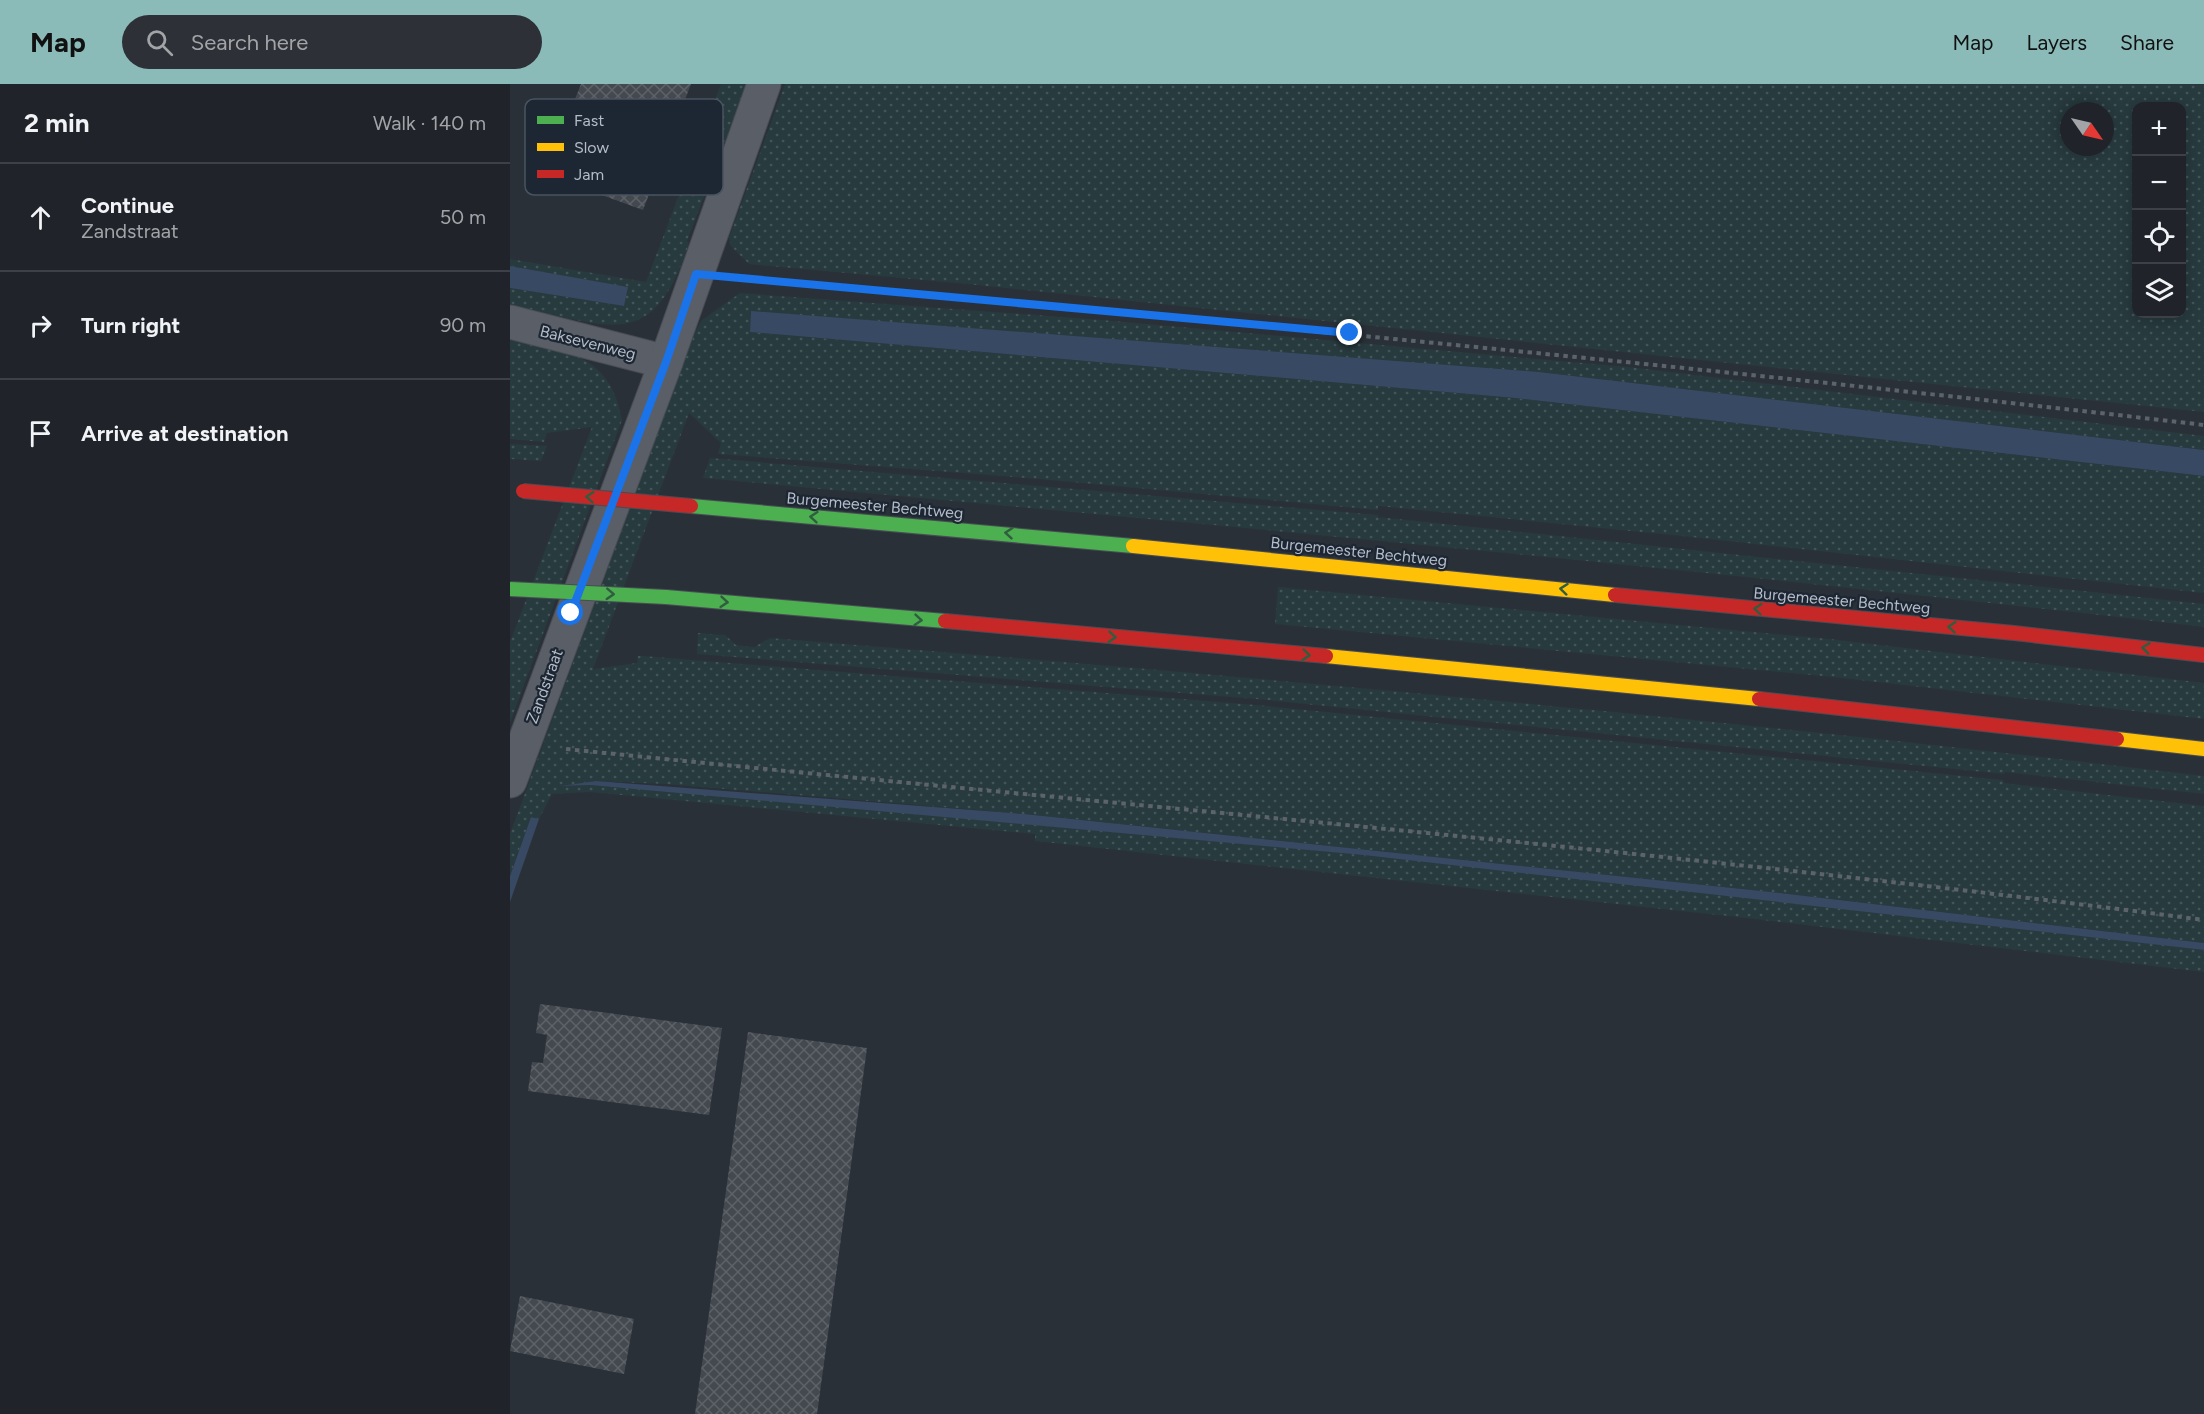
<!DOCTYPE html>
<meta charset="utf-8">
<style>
body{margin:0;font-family:Figtree,sans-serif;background:#2d3036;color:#f1f3f6}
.controls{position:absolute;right:18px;top:18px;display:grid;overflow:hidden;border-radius:12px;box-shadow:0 3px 15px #0003}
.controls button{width:54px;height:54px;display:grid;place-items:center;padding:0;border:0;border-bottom:2px solid #3d4147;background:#20242a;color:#f1f3f6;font:30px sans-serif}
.compass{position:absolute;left:1550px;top:18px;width:54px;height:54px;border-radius:50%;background:#20242a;box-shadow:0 3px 15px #0003;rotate:124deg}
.stop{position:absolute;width:18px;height:18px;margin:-14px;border:4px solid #1a73e8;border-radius:50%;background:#fff}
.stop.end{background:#1a73e8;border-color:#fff;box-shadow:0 2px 6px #0008}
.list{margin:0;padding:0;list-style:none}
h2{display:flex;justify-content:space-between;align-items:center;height:78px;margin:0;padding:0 24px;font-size:26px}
h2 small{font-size:20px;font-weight:400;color:#a2a4a8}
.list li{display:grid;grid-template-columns:39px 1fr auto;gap:18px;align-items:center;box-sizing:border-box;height:108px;padding:0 24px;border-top:2px solid #3d4147}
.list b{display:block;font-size:22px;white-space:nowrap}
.list p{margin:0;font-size:20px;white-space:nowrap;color:#a2a4a8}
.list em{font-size:20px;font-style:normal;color:#a2a4a8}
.icon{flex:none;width:33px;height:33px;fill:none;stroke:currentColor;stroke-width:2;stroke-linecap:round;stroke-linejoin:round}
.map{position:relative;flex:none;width:1694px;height:1330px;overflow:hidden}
header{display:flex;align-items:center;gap:36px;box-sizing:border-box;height:84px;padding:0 30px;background:#8bbbb9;color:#111}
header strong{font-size:28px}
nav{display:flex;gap:33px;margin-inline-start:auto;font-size:21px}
.search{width:420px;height:54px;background:#2d3036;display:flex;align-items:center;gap:15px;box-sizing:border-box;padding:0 21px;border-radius:33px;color:#a2a4a8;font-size:22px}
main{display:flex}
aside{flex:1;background:#20242a}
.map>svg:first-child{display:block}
.grass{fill:url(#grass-dots);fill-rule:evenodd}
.water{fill:#384963}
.building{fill:url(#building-cross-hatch)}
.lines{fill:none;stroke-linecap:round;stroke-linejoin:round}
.street-casing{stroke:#484c53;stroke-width:35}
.fast-casing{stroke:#484c55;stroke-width:16}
.slow-casing{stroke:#484c55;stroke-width:16}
.jam-casing{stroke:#484c55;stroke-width:16}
.path{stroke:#5d636a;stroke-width:4;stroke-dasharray:4.5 4.5;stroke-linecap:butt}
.street{stroke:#5a5e66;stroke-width:33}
.fast{stroke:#4caf50;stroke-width:14}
.slow{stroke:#ffc107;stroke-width:14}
.jam{stroke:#c62828;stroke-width:14}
.fast-bridge-casing{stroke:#484c55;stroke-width:16;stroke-linecap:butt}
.jam-bridge-casing{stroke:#484c55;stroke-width:16;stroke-linecap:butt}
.fast-bridge{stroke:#4caf50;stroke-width:14}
.jam-bridge{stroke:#c62828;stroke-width:14}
.oneway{stroke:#305d3f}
.route{stroke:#1a73e8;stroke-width:8}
.labels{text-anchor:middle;stroke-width:4.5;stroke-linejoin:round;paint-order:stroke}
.street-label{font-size:16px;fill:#b4bcc9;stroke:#1d2633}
.key{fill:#1d2633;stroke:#4a5360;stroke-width:1.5}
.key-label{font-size:16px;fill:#b4bcc9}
</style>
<header>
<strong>Map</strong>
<div class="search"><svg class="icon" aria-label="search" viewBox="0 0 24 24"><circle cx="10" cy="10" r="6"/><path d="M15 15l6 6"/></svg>Search here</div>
<nav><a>Map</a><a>Layers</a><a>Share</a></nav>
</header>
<main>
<aside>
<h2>2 min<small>Walk · 140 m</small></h2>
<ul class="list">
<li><svg class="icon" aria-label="ahead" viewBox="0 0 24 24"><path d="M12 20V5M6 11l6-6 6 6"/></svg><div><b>Continue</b><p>Zandstraat</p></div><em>50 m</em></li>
<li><svg class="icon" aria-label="right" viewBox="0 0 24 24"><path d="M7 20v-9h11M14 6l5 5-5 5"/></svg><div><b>Turn right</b></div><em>90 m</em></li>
<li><svg class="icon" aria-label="arrive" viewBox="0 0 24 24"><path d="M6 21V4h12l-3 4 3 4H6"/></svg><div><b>Arrive at destination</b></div></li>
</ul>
</aside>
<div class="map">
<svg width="1694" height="1330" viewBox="0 0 1694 1330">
<defs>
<pattern id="grass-dots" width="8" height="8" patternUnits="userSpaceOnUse" patternTransform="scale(1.5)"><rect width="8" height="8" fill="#273a3e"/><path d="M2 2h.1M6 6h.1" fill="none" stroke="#445559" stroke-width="1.8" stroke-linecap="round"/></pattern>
<pattern id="building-cross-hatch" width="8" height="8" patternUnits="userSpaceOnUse" patternTransform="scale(1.5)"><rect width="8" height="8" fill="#444950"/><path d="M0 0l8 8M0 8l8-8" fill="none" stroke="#5d6168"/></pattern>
</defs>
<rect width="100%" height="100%" fill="#2a3038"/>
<g class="grass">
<path d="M 211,0 L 237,0 L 177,157 L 179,159 C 142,275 95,239 0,221 L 0,204 L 114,222 L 117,203 L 0,182 L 0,175 L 136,198 Z"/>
<path d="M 275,0 L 1694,0 L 1694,328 L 457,200 L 239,180 L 221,162 L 219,154 ZM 1626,22 L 1672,22 L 1672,230 L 1626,230 ZM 1559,27 L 1595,27 L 1595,63 L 1559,63 Z"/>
<path d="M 230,209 L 592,236 L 1118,283 L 1694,352 L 1694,366 L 1029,288 L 240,248 L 1005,314 L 1694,392 L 1694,509 L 1172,452 L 868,422 L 868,426 L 529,395 L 208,370 L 211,359 L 179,329 L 83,585 L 127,579 L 128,572 L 133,572 L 746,621 L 1493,696 L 1494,699 L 1694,722 L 1694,859 L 1261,808 L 514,730 L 155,700 L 86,697 L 52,702 L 80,701 C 337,723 595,743 851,771 C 1132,801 1413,832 1694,866 L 1694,888 L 1227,833 L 525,757 L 525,750 L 80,708 L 42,710 L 29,735 L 21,733 L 0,791 L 0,750 L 185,248 L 192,236 Z"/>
<path d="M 0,256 C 56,267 100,269 112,336 L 0,639 L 0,558 L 82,343 L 37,349 L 34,358 L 0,355 Z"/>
<path d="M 0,360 L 37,362 L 31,377 L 0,375 Z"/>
<path d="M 200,374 L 868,431 L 868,433 L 1611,511 L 1694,520 L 1694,543 C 1194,485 694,440 193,394 Z"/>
<path d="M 768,503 L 1319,555 L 1694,599 L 1694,635 L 1323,593 L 765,540 Z"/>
<path d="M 188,549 L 215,551 L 226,561 L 244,563 L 260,554 C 739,592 1217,635 1694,692 L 1694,710 L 1495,688 L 1494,690 L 746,615 L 187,570 Z"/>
</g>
<g class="water">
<path d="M 0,182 L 118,203 L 114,222 L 0,204 Z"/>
<path d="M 241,227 L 1029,288 L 1694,366 L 1694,392 L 1005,314 L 240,248 Z"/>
<path d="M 86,697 L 514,730 L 1261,808 L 1694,859 L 1694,866 L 853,771 L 80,701 L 50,702 Z"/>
<path d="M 21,733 L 29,735 L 0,818 L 0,792 Z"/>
</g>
<g class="building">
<path d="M 71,0 L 181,0 L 133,126 L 67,102 L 93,32 L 63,20 Z"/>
<path d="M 30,920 L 212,944 L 199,1031 L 18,1007 L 22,978 L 33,979 L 37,951 L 26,949 Z"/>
<path d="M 238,948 L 357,964 L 307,1330 L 185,1330 Z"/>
<path d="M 10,1212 L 124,1235 L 114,1290 L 0,1267 Z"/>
</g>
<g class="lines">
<g class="street-casing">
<g id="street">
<path d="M 0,238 L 156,278"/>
<path d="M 0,697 L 156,278 L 254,0"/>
</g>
</g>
<g class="fast-casing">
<g id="fast">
<path d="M 181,422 L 623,462"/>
<path d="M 156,513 L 435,537"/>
</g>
</g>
<g class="slow-casing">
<g id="slow">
<path d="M 623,462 L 1105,511"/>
<path d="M 816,572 L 1249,615"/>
<path d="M 1607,655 L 1694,665"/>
</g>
</g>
<g class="jam-casing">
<g id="jam">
<path d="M 1105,511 L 1504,549 L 1694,571"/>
<path d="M 435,537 L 816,572"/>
<path d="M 1249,615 L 1607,655"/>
</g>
</g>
<g class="path">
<path d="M 229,194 C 718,238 1206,284 1694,341"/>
<path d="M 56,665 C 602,721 1149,765 1694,836"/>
</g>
<use href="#street" class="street"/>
<use href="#fast" class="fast"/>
<use href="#slow" class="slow"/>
<use href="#jam" class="jam"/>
<g class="fast-bridge-casing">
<path id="fast-bridge" d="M 0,505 L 156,513"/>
</g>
<g class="jam-bridge-casing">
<path id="jam-bridge" d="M 13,407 L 181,422"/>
</g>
<use href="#fast-bridge" class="fast-bridge"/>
<use href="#jam-bridge" class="jam-bridge"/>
</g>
<defs><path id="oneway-chevron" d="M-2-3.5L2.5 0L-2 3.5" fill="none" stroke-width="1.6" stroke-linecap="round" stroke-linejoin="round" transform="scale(1.5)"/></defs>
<g class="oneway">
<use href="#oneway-chevron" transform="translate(80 413) rotate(-175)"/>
<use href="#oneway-chevron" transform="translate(304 433) rotate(-175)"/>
<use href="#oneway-chevron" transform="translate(499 449) rotate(-175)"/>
<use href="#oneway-chevron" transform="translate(1054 505) rotate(-174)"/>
<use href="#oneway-chevron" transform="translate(100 510) rotate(3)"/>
<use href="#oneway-chevron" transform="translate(214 518) rotate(5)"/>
<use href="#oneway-chevron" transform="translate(1248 525) rotate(-175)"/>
<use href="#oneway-chevron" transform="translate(408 536) rotate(5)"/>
<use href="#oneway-chevron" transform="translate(1442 543) rotate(-175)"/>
<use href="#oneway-chevron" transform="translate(602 553) rotate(5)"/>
<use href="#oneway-chevron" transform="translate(1636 564) rotate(-173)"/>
<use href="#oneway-chevron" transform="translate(796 571) rotate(6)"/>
</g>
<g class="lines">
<path class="route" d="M 61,529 L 156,278 L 186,190 L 840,249"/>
</g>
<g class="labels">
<g class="street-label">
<text transform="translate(78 258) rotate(14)" y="6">Baksevenweg</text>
<text transform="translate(365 421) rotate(5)" y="6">Burgemeester Bechtweg</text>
<text transform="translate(849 467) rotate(6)" y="6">Burgemeester Bechtweg</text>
<text transform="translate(1332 516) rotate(5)" y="6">Burgemeester Bechtweg</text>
<text transform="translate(34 602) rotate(-70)" y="6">Zandstraat</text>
</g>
</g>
<rect x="15" y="15" width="198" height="96" rx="9" class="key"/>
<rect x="27" y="32" width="27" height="8" fill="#4caf50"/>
<rect x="27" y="59" width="27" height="8" fill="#ffc107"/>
<rect x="27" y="86" width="27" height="8" fill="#c62828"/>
<g class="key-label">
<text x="64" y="42">Fast</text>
<text x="64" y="69">Slow</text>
<text x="64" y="96">Jam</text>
</g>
</svg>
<div class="controls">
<button>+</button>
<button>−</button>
<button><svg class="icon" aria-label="locate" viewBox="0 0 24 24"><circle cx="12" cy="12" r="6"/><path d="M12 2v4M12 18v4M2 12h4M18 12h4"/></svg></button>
<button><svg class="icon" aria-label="layers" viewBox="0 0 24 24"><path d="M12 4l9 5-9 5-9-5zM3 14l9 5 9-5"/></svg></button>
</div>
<svg class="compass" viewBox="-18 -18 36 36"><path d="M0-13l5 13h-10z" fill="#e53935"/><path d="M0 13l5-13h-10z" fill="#a2a4a8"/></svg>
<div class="stop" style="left:61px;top:529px"></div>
<div class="stop end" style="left:840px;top:249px"></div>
</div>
</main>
